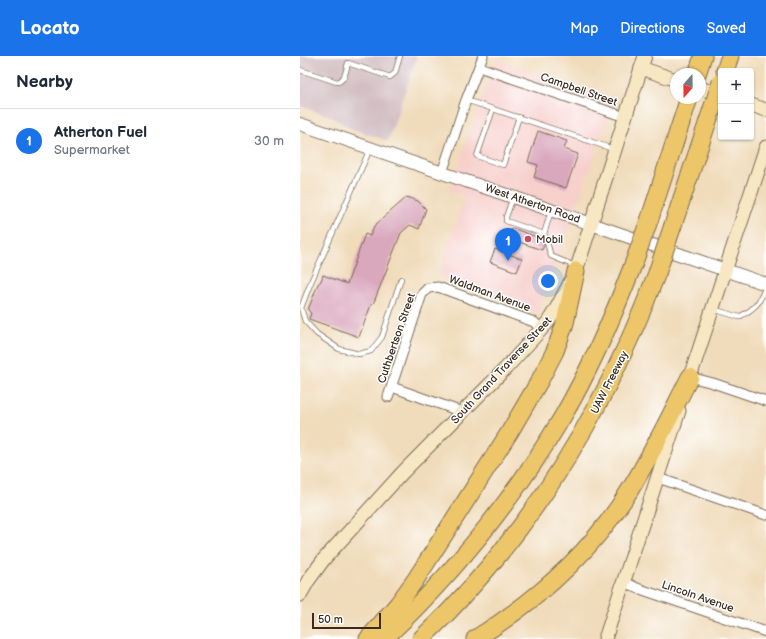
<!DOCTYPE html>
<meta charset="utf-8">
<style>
body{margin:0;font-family:"Balsamiq Sans",sans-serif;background:#f2f2f3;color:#1f2937}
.controls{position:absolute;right:12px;top:12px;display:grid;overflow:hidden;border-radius:4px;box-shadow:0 1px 3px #0004}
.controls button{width:36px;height:36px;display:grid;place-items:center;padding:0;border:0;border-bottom:1px solid #e0e1e3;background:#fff;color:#1f2937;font:20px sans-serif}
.compass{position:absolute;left:370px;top:12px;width:36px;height:36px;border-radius:50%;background:#fff;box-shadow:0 1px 3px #0004;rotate:200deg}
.scale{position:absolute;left:12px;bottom:10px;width:69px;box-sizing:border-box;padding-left:4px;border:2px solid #3b2a1e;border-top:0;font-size:11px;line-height:14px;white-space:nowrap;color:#3b2a1e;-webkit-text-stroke:3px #fff;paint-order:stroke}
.you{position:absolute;left:248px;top:225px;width:14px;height:14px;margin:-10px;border:3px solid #fff;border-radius:50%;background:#1a73e8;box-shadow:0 0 0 6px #1a73e833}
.badge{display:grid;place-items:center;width:26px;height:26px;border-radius:50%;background:#1a73e8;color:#fff;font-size:13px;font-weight:700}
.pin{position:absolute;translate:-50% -33px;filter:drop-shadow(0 1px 2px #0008)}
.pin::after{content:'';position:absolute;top:21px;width:14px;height:12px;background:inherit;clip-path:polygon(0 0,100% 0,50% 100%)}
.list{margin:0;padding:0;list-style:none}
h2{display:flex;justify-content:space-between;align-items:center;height:52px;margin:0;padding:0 16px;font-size:17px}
h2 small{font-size:13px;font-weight:400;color:#747a83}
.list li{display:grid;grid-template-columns:26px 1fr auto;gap:12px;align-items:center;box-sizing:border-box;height:64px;padding:0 16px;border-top:1px solid #e0e1e3}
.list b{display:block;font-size:15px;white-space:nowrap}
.list p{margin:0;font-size:13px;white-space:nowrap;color:#747a83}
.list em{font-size:13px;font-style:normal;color:#747a83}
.map{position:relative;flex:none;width:466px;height:583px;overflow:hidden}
header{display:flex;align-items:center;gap:24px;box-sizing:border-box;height:56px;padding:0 20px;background:#1a73e8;color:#fff}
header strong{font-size:19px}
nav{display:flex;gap:22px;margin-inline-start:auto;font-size:14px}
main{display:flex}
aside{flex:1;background:#fff}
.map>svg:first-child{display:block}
.built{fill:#f7d0cc}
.industrial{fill:#d2bec3}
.building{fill:#daa8bd}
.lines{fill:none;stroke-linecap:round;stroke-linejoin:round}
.service-casing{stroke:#7a6855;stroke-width:6}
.minor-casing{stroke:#7a6855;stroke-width:11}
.tertiary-casing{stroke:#7a6855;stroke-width:14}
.secondary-casing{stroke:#7a6855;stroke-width:15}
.motorway-casing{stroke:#7a6855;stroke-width:19}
.service{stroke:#fff;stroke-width:4.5}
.minor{stroke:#fff;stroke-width:9}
.tertiary{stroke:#fff;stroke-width:12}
.secondary{stroke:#f7e8c3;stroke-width:13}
.motorway{stroke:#ecc669;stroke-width:17}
.motorway-bridge-casing{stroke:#7a6855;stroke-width:19;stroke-linecap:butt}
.motorway-bridge{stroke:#ecc669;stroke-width:17}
.poi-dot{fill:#d1495b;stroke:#fff;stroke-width:1.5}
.labels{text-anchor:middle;stroke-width:3;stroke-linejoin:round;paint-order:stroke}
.street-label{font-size:11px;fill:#3b2a1e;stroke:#fff}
.poi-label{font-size:11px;fill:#3b2a1e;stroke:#fff;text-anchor:start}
</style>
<header>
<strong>Locato</strong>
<nav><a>Map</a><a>Directions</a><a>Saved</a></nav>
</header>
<main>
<aside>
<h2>Nearby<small></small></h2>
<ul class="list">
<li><span class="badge">1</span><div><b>Atherton Fuel</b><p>Supermarket</p></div><em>30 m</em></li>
</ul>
</aside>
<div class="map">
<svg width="466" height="583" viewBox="0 0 466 583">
<rect width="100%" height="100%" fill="#fff"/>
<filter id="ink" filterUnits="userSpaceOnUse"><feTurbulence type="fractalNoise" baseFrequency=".025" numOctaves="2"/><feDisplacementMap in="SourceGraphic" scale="8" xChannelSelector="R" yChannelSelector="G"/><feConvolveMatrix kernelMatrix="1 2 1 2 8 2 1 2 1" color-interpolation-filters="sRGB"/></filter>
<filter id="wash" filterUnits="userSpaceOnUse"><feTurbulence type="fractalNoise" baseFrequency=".012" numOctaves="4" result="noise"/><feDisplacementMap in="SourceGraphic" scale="16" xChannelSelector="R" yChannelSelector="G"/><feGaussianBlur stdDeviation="0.9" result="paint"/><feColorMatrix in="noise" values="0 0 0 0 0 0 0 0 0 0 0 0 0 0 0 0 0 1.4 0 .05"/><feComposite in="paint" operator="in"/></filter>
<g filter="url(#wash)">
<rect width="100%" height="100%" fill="#f0dbba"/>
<path class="built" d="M 196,3 L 314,46 L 238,257 L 138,220 L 165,141 L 149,135 Z"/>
<path class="industrial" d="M 0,0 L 117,0 L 88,85 L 50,72 L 32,61 L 0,50 Z"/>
<g id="blocks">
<g class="building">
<path d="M 238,75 L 267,85 L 264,93 L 278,98 L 266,132 L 234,121 L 238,109 L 228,106 Z"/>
<path d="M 107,141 L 118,145 L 126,153 L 119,173 L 110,169 L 101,177 L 74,246 L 71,249 L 59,281 L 9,263 L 11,257 L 8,254 L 18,228 L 21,225 L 23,219 L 47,228 L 65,178 L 70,180 L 74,170 Z"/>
<path d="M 212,172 L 242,183 L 244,189 L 242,194 L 208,182 Z"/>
<path d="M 195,193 L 222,203 L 217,216 L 190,206 Z"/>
</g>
</g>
</g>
<g filter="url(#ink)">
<use href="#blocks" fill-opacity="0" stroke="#7a6855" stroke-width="1"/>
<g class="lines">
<g class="service-casing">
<g id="service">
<path d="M 0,14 L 37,26 C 45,25 46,14 48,7 L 90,21 L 95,17 L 100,0"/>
<path d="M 166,44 L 313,93"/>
<path d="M 193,53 L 177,100 L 203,109 L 219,61"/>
<path d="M 70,93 L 11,226 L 1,252 L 5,265 L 17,278 L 39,293 L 59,298 L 71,295 L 82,281 L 101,223"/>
<path d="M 213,141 L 206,161 L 206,165 L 244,178"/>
<path d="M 251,155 L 244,178 C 248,185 248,193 251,200 L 275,210"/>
<path d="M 413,253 L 439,261 C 456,252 460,247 466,229"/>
</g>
</g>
<g class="minor-casing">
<g id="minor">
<path d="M 179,11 L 325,61"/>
<path d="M 142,117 L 166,44 L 183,0"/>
<path d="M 390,321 L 413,327 L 466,345"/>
<path d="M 92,331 L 162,356"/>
<path d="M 88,341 L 122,238 L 128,232 L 138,231 L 234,266 L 241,273"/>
<path d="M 358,422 L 466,459"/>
<path d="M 323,525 L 337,532 L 466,576"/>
</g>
</g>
<g class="tertiary-casing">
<path id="tertiary" d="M 0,68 L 466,228"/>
</g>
<g class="secondary-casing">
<g id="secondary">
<path d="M 341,12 L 376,24"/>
<path d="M 400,32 L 421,39"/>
<path d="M 451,49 L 466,54"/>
<path d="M 387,330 L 466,91"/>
<path d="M 0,539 L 8,525 L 24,503 L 103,416 L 206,312 L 248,266 L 256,253 L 276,215 L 345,0"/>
<path d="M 305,583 L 379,355"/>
</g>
</g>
<g class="motorway-casing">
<g id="motorway">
<path d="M 425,15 L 430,0"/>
<path d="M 397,18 L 403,0"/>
<path d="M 350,162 L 389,42"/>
<path d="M 373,169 L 407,68"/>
<path d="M 68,583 L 98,548 L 116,523 L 209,377 L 240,324 L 255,295 L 265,267 L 276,215"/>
<path d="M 84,583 C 154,517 214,443 263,360 C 291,312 313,261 333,209"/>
<path d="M 121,583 C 228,482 305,354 357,217"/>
<path d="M 175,583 C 238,544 293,495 331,432 C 353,396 371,358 390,321"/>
</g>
</g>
<use href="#service" class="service"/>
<use href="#minor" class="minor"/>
<use href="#tertiary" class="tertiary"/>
<use href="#secondary" class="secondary"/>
<use href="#motorway" class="motorway"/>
<g class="motorway-bridge-casing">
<g id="motorway-bridge">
<path d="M 407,68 L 421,26"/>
<path d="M 333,209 L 350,162"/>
<path d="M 357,217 L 373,169"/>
</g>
</g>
<use href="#motorway-bridge" class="motorway-bridge"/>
</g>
</g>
<circle class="poi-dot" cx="228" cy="183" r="4"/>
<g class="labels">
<g class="street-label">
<text transform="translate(279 33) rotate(19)" y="4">Campbell Street</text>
<text transform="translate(233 147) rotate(19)" y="4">West Atherton Road</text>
<text transform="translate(190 237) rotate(20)" y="4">Waldman Avenue</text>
<text transform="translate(96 282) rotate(-71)" y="4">Cuthbertson Street</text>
<text transform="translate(201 314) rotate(-47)" y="4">South Grand Traverse Street</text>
<text transform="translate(309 326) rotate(-63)" y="4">UAW Freeway</text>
<text transform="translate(398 540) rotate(19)" y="4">Lincoln Avenue</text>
</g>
<g class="poi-label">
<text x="236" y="187">Mobil</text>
</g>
</g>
</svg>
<div class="controls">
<button>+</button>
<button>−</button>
</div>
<svg class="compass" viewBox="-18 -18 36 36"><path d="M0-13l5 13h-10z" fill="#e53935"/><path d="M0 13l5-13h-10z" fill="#747a83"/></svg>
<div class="scale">50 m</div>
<div class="you"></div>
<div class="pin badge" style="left:208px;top:205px">1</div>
</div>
</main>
